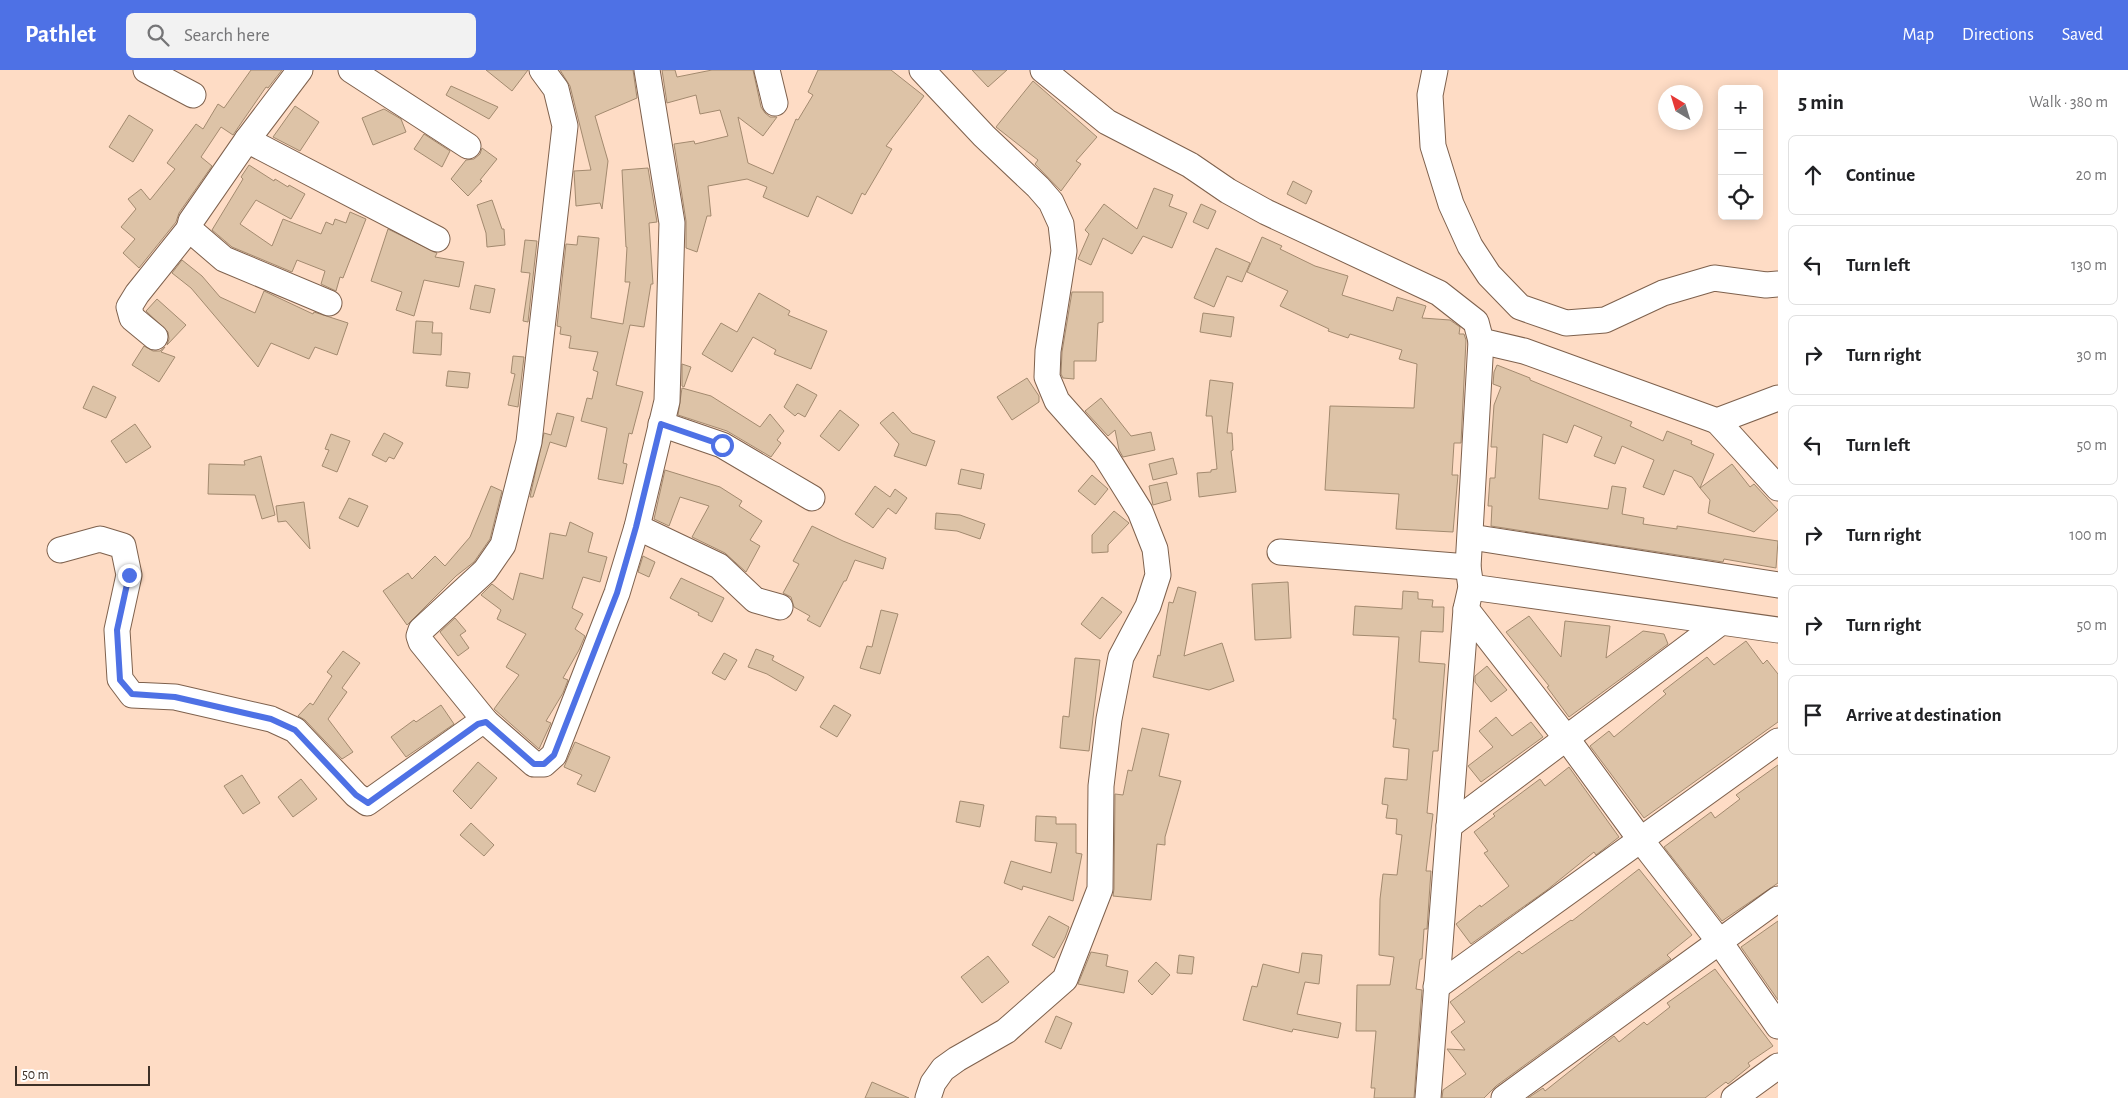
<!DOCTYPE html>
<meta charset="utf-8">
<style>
body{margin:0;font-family:"Alegreya Sans",sans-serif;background:#f2f2f2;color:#202124}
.controls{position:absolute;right:15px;top:15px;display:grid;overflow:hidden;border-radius:8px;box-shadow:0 2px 12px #0003}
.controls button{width:45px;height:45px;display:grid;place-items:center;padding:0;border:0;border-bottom:1px solid #e0e0e0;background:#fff;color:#202124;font:25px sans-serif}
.compass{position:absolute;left:1658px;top:15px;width:45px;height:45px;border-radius:50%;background:#fff;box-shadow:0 2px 12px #0003;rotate:322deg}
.scale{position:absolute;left:15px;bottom:12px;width:135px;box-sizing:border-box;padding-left:5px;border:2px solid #3d3027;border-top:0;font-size:14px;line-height:18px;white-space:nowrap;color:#3d3027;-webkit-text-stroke:4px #fff;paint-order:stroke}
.stop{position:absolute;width:15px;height:15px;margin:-11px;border:4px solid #4e71e5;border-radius:50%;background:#fff}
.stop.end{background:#4e71e5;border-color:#fff;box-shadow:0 1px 5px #0008}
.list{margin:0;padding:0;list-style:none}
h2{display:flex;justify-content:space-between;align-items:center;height:65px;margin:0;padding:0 20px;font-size:21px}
h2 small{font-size:16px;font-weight:400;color:#757577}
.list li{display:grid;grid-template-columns:32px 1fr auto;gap:15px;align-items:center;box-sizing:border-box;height:80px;margin:0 10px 10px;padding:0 10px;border:1px solid #e0e0e0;border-radius:8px}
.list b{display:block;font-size:19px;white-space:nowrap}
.list em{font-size:16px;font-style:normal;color:#757577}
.icon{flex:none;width:28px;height:28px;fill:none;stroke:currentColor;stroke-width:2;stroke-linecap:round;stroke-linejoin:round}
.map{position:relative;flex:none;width:1778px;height:1028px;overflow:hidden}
header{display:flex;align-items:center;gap:30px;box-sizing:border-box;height:70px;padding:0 25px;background:#4e71e5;color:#fff}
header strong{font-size:24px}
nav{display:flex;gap:28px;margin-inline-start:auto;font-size:18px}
.search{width:350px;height:45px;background:#f2f2f2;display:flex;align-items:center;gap:12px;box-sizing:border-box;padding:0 18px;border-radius:8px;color:#757577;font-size:19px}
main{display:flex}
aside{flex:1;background:#fff}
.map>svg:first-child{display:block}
.building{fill:#ddc3a7;stroke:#a38a6f}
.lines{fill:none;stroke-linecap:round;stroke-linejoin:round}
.minor-casing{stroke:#7e614d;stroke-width:27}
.minor{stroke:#fff;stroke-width:25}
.route{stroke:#4e71e5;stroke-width:6}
</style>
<header>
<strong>Pathlet</strong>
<div class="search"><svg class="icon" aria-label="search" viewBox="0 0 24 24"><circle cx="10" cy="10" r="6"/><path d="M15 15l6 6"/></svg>Search here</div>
<nav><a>Map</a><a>Directions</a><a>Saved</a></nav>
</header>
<main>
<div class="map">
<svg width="1778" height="1028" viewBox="0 0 1778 1028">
<rect width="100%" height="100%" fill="#fedcc5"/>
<g class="building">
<path d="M 251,0 L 282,0 L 268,18 L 266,17 L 233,65 L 221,57 L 201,87 L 212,96 L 179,143 L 176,152 L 139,198 L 123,183 L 135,169 L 121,157 L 136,139 L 128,129 L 141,119 L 150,130 L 175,99 L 167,93 L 196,54 L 203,59 L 218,34 L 224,38 Z"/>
<path d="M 486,0 L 528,0 L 512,21 Z"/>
<path d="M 560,0 L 633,0 L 637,28 L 595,46 L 608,91 L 602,139 L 600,133 L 576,136 L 574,101 L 591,100 L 570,16 Z"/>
<path d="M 662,0 L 675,0 L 677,7 L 712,0 L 753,0 L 761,37 L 765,43 L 770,47 L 777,47 L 763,66 L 738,47 L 748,93 L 773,104 L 796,49 L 798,50 L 813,25 L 808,22 L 818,0 L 891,0 L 924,26 L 886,76 L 892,79 L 865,125 L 862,123 L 852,144 L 817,126 L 808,147 L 763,127 L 767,117 L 747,109 L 708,116 L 711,146 L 707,146 L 697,182 L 686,178 L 686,151 L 674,74 L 694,71 L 695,74 L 728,66 L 720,40 L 700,44 L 696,25 L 667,33 Z"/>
<path d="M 972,0 L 1007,0 L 988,17 Z"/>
<path d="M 1033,11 L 1097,67 L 1076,91 L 1081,94 L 1061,121 L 1035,94 L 1038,90 L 996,57 Z"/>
<path d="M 451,16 L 498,37 L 489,49 L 446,25 Z"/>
<path d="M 295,36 L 319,52 L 300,81 L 273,67 Z"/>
<path d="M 384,39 L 401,49 L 406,62 L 373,75 L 362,48 Z"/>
<path d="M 129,45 L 153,60 L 133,92 L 109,77 Z"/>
<path d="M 424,64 L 450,81 L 442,97 L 414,79 Z"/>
<path d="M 482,78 L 497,89 L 480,110 L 482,111 L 468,126 L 451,109 L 466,90 L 474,89 L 480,84 Z"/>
<path d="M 249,95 L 274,111 L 275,109 L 288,117 L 289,115 L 305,124 L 291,149 L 256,130 L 240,154 L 272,176 L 283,149 L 321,164 L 326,152 L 333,155 L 335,149 L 346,153 L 350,142 L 366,149 L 343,208 L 340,207 L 336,221 L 321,214 L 325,201 L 297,190 L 292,202 L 232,177 L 212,160 L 243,109 L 241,107 Z"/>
<path d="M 648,98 L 657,152 L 649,153 L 653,214 L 651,214 L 644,257 L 630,255 L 616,315 L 643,322 L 632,364 L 629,363 L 623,393 L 627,394 L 623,414 L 598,409 L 607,358 L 581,351 L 587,328 L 592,329 L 598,302 L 593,300 L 598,282 L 569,278 L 571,266 L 560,264 L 561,257 L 557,256 L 566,174 L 577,175 L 578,166 L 599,168 L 591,248 L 623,254 L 630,212 L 625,212 L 627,177 L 626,177 L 622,100 Z"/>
<path d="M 1293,111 L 1312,121 L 1306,134 L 1287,124 Z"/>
<path d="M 1154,118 L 1173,125 L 1169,136 L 1187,143 L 1172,178 L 1143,166 L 1132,184 L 1103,168 L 1091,195 L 1078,189 L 1089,164 L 1085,160 L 1104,134 L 1137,159 Z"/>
<path d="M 492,130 L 502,159 L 504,159 L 505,175 L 487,177 L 486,163 L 477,135 Z"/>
<path d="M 1201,134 L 1216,141 L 1208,159 L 1193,152 Z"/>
<path d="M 388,159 L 437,183 L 435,187 L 464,192 L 459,217 L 424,210 L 414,246 L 396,240 L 402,222 L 371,211 Z"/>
<path d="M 1262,167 L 1282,176 L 1280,179 L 1315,196 L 1348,206 L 1342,225 L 1393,241 L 1397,227 L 1426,236 L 1422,248 L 1450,250 L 1460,257 L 1459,264 L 1464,264 L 1466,270 L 1461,373 L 1454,373 L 1452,405 L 1458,405 L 1453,462 L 1396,459 L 1399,424 L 1325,420 L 1330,336 L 1414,338 L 1417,294 L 1399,289 L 1402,280 L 1350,264 L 1348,268 L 1328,261 L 1329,259 L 1280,236 L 1288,221 L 1247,202 Z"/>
<path d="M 525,170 L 537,171 L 528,252 L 523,251 L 530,203 L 521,202 Z"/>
<path d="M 1216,178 L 1250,193 L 1242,212 L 1227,206 L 1214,237 L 1194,228 Z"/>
<path d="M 182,190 L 202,206 L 220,227 L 255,243 L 264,221 L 313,244 L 314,242 L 348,253 L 337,285 L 315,277 L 309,289 L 271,273 L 258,297 L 191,218 L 172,203 Z"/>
<path d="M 475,215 L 495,219 L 490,243 L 470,239 Z"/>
<path d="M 1072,222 L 1103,222 L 1103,252 L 1098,253 L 1096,291 L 1074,291 L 1074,309 L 1063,308 L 1061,304 L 1062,282 Z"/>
<path d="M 759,223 L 790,241 L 788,245 L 827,261 L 811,299 L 774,284 L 776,280 L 753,267 L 732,302 L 702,284 L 721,253 L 737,262 Z"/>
<path d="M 157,229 L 186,255 L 167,275 L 169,269 L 168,262 L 146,241 Z"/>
<path d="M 1203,243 L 1234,247 L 1231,267 L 1200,262 Z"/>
<path d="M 416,251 L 433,252 L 432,263 L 442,263 L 441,285 L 413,283 Z"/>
<path d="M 144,276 L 153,281 L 160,281 L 165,277 L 161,282 L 175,287 L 159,312 L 132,295 Z"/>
<path d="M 513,286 L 524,287 L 518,337 L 508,335 L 515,304 L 511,303 Z"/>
<path d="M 682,294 L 691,297 L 684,317 L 682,316 Z"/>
<path d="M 1497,295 L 1530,308 L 1530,310 L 1632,352 L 1630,356 L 1663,371 L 1667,361 L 1692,371 L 1691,374 L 1714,384 L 1700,418 L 1692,407 L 1674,400 L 1664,425 L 1643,417 L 1654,390 L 1622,376 L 1615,394 L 1594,386 L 1602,367 L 1574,355 L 1567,373 L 1543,364 L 1539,429 L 1608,439 L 1612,416 L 1626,418 L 1622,444 L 1644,448 L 1643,454 L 1677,459 L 1677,456 L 1778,471 L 1776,498 L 1724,489 L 1723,492 L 1491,456 L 1492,436 L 1488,436 L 1490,408 L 1495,408 L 1497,377 L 1491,377 L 1494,335 L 1501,317 L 1493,314 L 1494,302 Z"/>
<path d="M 448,301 L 470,303 L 468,318 L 446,316 Z"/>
<path d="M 1027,308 L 1039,326 L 1039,332 L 1012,350 L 997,327 Z"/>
<path d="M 1210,310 L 1233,313 L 1227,363 L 1232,363 L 1233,380 L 1231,381 L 1236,422 L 1199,427 L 1197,403 L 1211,402 L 1211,400 L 1217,399 L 1212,346 L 1206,346 Z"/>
<path d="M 797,314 L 817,325 L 805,347 L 798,343 L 795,346 L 784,337 Z"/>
<path d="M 93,316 L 116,327 L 106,348 L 83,338 Z"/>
<path d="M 682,318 L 711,326 L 760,357 L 770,344 L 784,361 L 777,370 L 781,373 L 771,387 L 727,361 L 678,345 Z"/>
<path d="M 1101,328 L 1131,366 L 1151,362 L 1155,380 L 1123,387 L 1119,380 L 1115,360 L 1108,366 L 1085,341 Z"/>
<path d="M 840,340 L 859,355 L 839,381 L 820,366 Z"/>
<path d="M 893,342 L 912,363 L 935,371 L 926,396 L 894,386 L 899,374 L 880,353 Z"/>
<path d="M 557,343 L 574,347 L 566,377 L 550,372 L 533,427 L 530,427 L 544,363 L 551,365 Z"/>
<path d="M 135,354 L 151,377 L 126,393 L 111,371 Z"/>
<path d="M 384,363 L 403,373 L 394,389 L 389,387 L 386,392 L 372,385 Z"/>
<path d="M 331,364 L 350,371 L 337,402 L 322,396 L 329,380 L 325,379 Z"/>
<path d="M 261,386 L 275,445 L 262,449 L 255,425 L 208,424 L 209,394 L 245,395 L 244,391 Z"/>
<path d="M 1173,388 L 1177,404 L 1153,410 L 1149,394 Z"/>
<path d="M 1732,394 L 1750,417 L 1754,414 L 1778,440 L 1754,462 L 1708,443 L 1710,430 L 1700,418 Z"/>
<path d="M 961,399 L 984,404 L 981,419 L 958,414 Z"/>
<path d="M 665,400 L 720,417 L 742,431 L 739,436 L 762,451 L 750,470 L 760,476 L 746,502 L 725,483 L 692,467 L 709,436 L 680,427 L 669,456 L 654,449 Z"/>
<path d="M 1092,405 L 1108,419 L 1095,435 L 1078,421 Z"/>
<path d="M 1167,412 L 1171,430 L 1153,435 L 1149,416 Z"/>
<path d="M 491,416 L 502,421 L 490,469 L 474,492 L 456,506 L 407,555 L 383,521 L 408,503 L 412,509 L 435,486 L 445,496 L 470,467 Z"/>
<path d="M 875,416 L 890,427 L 895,419 L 907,428 L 896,444 L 888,438 L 873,458 L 855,444 Z"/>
<path d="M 349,428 L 368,436 L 358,457 L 339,448 Z"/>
<path d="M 304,432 L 310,479 L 286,451 L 278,452 L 276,436 Z"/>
<path d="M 1114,441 L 1129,453 L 1108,475 L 1108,482 L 1092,483 L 1092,465 Z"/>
<path d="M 936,443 L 960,445 L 985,454 L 980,469 L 957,461 L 935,459 Z"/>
<path d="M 570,452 L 593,463 L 588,482 L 607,487 L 600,512 L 583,507 L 572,538 L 583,544 L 575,559 L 585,566 L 579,580 L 563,608 L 568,610 L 563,623 L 546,651 L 551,653 L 539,679 L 494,639 L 519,605 L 506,597 L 526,564 L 497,549 L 501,540 L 481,525 L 492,514 L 513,530 L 520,503 L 543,509 L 550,463 L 566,466 Z"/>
<path d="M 812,456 L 843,471 L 886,488 L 883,499 L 855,490 L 846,511 L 844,511 L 820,557 L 807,550 L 810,546 L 794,537 L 791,527 L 783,523 L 799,494 L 793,491 Z"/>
<path d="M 643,486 L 655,492 L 649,507 L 638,502 Z"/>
<path d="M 681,508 L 724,528 L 712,552 L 698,545 L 699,543 L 670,528 Z"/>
<path d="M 1288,512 L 1291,568 L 1255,570 L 1252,514 Z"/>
<path d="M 1178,517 L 1196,522 L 1184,586 L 1222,573 L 1234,611 L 1209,620 L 1153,607 L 1158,585 L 1160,586 L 1169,532 L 1173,533 Z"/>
<path d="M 1403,521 L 1418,522 L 1418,529 L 1433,530 L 1432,537 L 1444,537 L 1443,562 L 1421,561 L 1419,592 L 1445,594 L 1438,681 L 1433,681 L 1427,743 L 1433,744 L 1426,801 L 1431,801 L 1430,815 L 1427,859 L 1424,859 L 1422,889 L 1420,889 L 1416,919 L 1422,920 L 1414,1028 L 1374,1028 L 1375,1018 L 1371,1018 L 1376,961 L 1356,961 L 1357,915 L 1390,915 L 1394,887 L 1379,885 L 1380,829 L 1383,804 L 1397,805 L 1402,765 L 1396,764 L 1397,749 L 1386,748 L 1388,735 L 1382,734 L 1385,708 L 1407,710 L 1409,679 L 1393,677 L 1396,649 L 1393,649 L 1399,567 L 1353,565 L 1355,536 L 1402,539 Z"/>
<path d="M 1102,527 L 1122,542 L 1100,569 L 1081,554 Z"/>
<path d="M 881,540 L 898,544 L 880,604 L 860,598 L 867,576 L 872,577 Z"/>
<path d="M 1529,546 L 1561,587 L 1565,551 L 1610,556 L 1606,588 L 1643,561 L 1664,564 L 1668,574 L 1569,647 L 1547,617 L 1549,616 L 1506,562 Z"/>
<path d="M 455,548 L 466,561 L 460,565 L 469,578 L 458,586 L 440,562 Z"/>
<path d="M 1746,571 L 1763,594 L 1767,590 L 1778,604 L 1778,652 L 1644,748 L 1590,676 L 1609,661 L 1614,667 L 1666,624 L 1663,621 L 1707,587 L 1714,595 Z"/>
<path d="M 756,579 L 774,586 L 772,590 L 804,607 L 796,621 L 767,604 L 748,597 Z"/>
<path d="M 343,581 L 360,593 L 342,618 L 347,622 L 328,649 L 353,682 L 342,689 L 305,650 L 298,646 L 310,633 L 313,635 L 332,606 L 327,602 Z"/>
<path d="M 724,583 L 737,590 L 725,610 L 712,603 Z"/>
<path d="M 1075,588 L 1100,590 L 1089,681 L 1060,678 L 1063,646 L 1069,647 Z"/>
<path d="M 1487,596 L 1507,620 L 1491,632 L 1475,612 L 1475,606 Z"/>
<path d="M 441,635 L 454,654 L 406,687 L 391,667 L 414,650 L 416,652 Z"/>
<path d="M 834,635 L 851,645 L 837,667 L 820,657 Z"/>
<path d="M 1496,647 L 1512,666 L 1531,652 L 1543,667 L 1481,712 L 1468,696 L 1493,677 L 1479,661 Z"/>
<path d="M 1142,658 L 1169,664 L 1159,706 L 1181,711 L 1165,767 L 1165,775 L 1157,774 L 1151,830 L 1113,826 L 1114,819 L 1115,724 L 1123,725 L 1128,700 L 1132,701 Z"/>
<path d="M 575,672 L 610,687 L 595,722 L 577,714 L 582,705 L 564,697 Z"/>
<path d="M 478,692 L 497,708 L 471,739 L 453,721 Z"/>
<path d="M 1778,695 L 1778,813 L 1722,851 L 1664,777 L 1711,742 L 1715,748 L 1740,729 L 1736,725 Z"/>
<path d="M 1569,697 L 1619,767 L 1596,785 L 1594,782 L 1547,820 L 1471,874 L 1456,854 L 1480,835 L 1481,837 L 1509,816 L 1484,783 L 1488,781 L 1474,762 L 1495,746 L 1493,744 L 1540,709 L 1545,716 Z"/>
<path d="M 242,705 L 260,733 L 243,744 L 224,716 Z"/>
<path d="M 301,709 L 317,729 L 293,747 L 278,727 Z"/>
<path d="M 960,731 L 984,735 L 980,757 L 956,752 Z"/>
<path d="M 1036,746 L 1056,747 L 1056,754 L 1076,754 L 1076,783 L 1082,784 L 1073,831 L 1023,816 L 1022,820 L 1004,813 L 1011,791 L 1051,803 L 1057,773 L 1035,771 Z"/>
<path d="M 471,753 L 494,775 L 484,786 L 460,765 Z"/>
<path d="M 1639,799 L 1692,865 L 1667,885 L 1671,889 L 1496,1016 L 1484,1028 L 1442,1028 L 1443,1020 L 1466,1004 L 1447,979 L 1465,980 L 1451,962 L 1465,952 L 1450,932 L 1519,881 L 1522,884 L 1571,850 L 1572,851 Z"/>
<path d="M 1049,846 L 1069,857 L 1065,868 L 1054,888 L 1032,875 Z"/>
<path d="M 1778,851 L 1778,930 L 1741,877 Z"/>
<path d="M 1091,882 L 1108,885 L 1106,896 L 1128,901 L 1124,923 L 1078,914 Z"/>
<path d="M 1302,883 L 1322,885 L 1319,914 L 1305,912 L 1297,944 L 1341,953 L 1338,968 L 1293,959 L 1292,962 L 1243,950 L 1252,916 L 1257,917 L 1263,894 L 1299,903 Z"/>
<path d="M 1179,885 L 1194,887 L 1192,904 L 1177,903 Z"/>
<path d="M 988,886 L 1009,912 L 982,933 L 961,907 Z"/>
<path d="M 1156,892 L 1170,905 L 1152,925 L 1138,911 Z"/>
<path d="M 1715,899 L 1773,976 L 1748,993 L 1750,996 L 1728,1014 L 1726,1012 L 1705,1028 L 1528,1028 L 1543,1018 L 1545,1021 L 1614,966 L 1619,972 L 1644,952 L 1647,955 L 1670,937 L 1667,933 Z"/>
<path d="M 1056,946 L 1072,953 L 1061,979 L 1045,972 Z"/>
<path d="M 872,1012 L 909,1028 L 865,1028 Z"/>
</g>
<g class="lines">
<g class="minor-casing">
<g id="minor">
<path d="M 146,0 L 193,25"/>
<path d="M 300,0 L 247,70 L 191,151 L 189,159 L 224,189 L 329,233"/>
<path d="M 351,0 L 468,76"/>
<path d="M 767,0 L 775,33"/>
<path d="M 922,0 L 984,66 L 1038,117 L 1051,132 L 1061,154 L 1064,181 L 1048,281 L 1047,307 L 1057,331 L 1105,385 L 1140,441 L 1155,479 L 1158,505 L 1148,536 L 1121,587 L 1109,649 L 1101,716 L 1100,819 L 1065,909 L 1006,961 L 957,989 L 943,999 L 933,1013 L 928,1028"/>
<path d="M 1043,0 L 1107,52 L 1190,95 L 1228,121 L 1266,142 L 1439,223 L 1476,252 L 1481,271 L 1524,281 L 1717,351 L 1778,328"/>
<path d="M 1435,0 L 1430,25 L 1433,76 L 1451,134 L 1470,176 L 1489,205 L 1520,237 L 1566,253 L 1605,250 L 1663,223 L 1714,208 L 1766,215 L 1778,214"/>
<path d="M 247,70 L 437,169"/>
<path d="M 155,267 L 132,248 L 129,237 L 137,224 L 189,159"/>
<path d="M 1717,351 L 1778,418"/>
<path d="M 661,354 L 722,375 L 812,428"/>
<path d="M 637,457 L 719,496 L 755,530 L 780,537"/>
<path d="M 1471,467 L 1778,515"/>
<path d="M 60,480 L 100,469 L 123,476 L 129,505 L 117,560 L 120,609 L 132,625 L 175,627 L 271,649 L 295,660 L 356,725 L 367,733 L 478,654 L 486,652 L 534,694 L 544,694 L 554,685 L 617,523 L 637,457 L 667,331 L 672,153 L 647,0"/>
<path d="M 1280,482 L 1468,497"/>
<path d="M 1471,517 L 1778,560"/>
<path d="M 1466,539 L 1567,669 L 1640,769 L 1719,871 L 1778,956"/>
<path d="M 486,652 L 421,572 L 419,566 L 421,560 L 485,501 L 503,475 L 529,372 L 565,56 L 556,19 L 542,0"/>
<path d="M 1449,756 L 1720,553"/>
<path d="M 1436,917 L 1778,671"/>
<path d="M 1428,1028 L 1466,539 L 1471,517 L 1468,497 L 1481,271"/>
<path d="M 1504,1028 L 1778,829"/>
<path d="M 1734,1028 L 1778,996"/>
</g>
</g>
<use href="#minor" class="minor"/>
</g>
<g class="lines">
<path class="route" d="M 129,505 L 117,560 L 120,610 L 132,624 L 175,627 L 271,649 L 295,660 L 356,725 L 368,733 L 478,654 L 486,652 L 534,694 L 544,694 L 554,685 L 617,523 L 636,457 L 661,354 L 722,375"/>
</g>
</svg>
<div class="controls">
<button>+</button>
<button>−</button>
<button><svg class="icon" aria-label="locate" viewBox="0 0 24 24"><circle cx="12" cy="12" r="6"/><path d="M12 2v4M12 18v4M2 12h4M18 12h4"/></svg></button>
</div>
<svg class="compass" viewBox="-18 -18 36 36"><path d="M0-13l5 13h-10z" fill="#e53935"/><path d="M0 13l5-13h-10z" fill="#757577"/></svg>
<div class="scale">50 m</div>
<div class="stop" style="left:722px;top:375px"></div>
<div class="stop end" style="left:129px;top:505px"></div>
</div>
<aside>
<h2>5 min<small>Walk · 380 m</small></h2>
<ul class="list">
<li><svg class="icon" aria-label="ahead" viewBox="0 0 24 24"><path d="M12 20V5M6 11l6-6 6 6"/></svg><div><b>Continue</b></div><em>20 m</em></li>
<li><svg class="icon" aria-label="left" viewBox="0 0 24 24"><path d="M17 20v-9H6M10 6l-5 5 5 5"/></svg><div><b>Turn left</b></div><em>130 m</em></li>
<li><svg class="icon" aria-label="right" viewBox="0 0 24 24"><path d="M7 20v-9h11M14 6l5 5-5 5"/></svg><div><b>Turn right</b></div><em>30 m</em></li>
<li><svg class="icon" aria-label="left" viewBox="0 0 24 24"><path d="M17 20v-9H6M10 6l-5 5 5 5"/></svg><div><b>Turn left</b></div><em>50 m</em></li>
<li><svg class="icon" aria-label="right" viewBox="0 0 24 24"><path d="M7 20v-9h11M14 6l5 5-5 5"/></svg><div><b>Turn right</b></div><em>100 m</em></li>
<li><svg class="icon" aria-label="right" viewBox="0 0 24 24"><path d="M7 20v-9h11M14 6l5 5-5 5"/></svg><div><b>Turn right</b></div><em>50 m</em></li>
<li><svg class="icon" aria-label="arrive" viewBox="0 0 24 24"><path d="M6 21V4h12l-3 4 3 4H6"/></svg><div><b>Arrive at destination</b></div></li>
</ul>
</aside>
</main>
